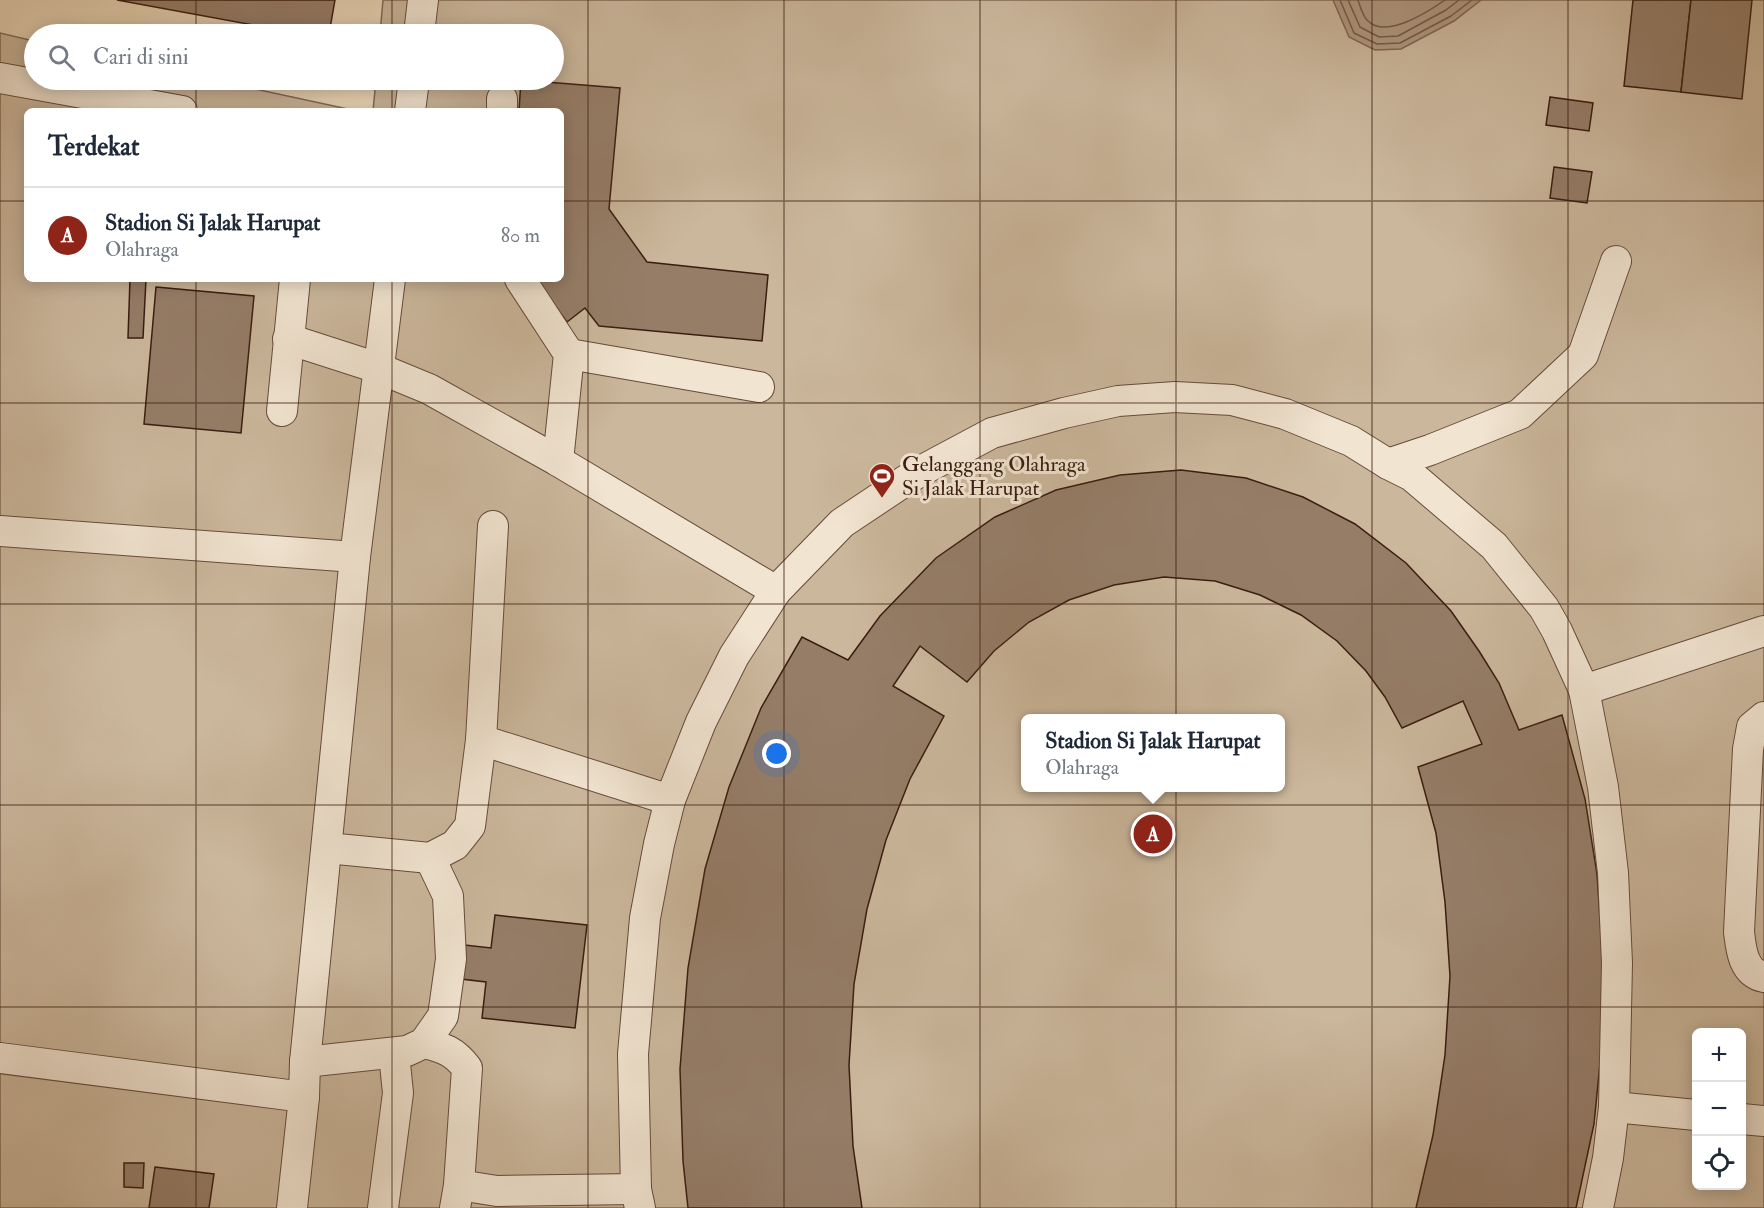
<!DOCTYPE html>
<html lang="id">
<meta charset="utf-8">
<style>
body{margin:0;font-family:"IM FELL Double Pica",serif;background:#f6f6f7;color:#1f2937}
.controls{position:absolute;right:18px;bottom:18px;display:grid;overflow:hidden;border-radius:9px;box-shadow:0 3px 15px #0003}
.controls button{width:54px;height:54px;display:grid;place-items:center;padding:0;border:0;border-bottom:2px solid #e0e1e3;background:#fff;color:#1f2937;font:30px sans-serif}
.you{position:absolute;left:777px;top:754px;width:21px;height:21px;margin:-15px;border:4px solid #fff;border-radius:50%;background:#1a73e8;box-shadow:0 0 0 9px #1a73e833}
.badge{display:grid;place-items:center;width:39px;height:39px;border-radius:50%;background:#8f2418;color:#fff;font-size:20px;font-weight:700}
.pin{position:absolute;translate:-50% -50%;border:3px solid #fff;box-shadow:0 2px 6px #0006}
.popup{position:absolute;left:1021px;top:714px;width:264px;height:78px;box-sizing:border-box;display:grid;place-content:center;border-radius:9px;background:#fff;filter:drop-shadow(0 2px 4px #0005);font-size:20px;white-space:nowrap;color:#747a83}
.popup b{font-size:22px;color:#1f2937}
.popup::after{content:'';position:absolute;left:50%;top:100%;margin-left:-12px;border:12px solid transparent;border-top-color:#fff}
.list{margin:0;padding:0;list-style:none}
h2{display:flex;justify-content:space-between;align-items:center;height:78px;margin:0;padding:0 24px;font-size:26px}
h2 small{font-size:20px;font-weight:400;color:#747a83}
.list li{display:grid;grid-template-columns:39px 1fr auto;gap:18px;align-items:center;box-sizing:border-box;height:96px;padding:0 24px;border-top:2px solid #e0e1e3}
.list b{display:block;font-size:22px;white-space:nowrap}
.list p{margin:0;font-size:20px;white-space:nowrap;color:#747a83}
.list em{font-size:20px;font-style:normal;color:#747a83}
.icon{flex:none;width:33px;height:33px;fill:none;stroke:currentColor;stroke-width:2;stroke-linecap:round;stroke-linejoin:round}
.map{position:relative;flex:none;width:1764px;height:1208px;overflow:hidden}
.search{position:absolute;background:#fff;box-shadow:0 3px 15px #0003;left:24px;top:24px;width:540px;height:66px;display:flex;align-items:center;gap:15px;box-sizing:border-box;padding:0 21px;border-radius:33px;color:#747a83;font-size:22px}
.panel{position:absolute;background:#fff;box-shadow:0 3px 15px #0003;left:24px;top:108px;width:540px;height:174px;border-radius:9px}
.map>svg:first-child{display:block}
.green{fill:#cbb79c;stroke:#826a56;stroke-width:1.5;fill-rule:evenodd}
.water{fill:#ae977f;stroke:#806653;stroke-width:1.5}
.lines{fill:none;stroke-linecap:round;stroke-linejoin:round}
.shore{stroke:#745a48;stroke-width:1.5}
.building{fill:#957d68;stroke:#3a1d11;stroke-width:1.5}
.minor-casing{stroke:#664b3b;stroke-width:32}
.minor{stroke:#f1e4d1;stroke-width:30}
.grid{fill:none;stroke:#3a1d11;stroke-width:1.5;stroke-opacity:0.55}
.labels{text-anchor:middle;stroke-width:6;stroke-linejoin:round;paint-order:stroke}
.poi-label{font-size:21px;fill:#3a1d11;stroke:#f1e4d1;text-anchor:start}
</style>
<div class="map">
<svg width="1764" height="1208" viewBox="0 0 1764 1208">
<rect width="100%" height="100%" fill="#e9d6b8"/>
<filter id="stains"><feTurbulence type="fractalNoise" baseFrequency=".00333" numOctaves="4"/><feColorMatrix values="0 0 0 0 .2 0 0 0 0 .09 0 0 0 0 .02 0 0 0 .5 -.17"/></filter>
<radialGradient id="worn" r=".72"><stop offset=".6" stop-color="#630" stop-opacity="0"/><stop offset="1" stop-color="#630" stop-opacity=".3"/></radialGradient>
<path class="green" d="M 383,0 L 1764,0 L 1764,1208 L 0,1208 L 0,33 L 34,41 L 34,80 L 213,80 L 357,111 L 27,111 L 27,279 L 561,279 L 561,111 L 373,111 L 376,80 L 554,80 L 554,34 L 380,34 ZM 1026,718 L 1280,718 L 1280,788 L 1026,788 ZM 1696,1032 L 1742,1032 L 1742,1186 L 1696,1186 Z"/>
<path class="water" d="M 1333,0 L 1481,0 L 1454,21 L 1401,49 L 1375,50 L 1349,37 Z"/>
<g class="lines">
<g class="shore">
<path d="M 1340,0 L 1354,33 L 1377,44 L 1400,43 L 1451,16 L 1472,0"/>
<path d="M 1348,0 L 1360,27 L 1379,37 L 1398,36 L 1446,10 L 1459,0"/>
<path d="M 1358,0 C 1360,6 1363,17 1368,21 C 1386,39 1428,12 1445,0"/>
</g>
</g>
<g class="building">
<path d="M 117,0 L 335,0 L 329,34 L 302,34 Z"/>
<path d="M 1633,0 L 1691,0 L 1681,92 L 1624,86 Z"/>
<path d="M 1691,0 L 1752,0 L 1742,99 L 1681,92 Z"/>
<path d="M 521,80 L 620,88 L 609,209 L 647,262 L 768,275 L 762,341 L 599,326 L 585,308 L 567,322 L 535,279 L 561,279 L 561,111 L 519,111 Z"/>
<path d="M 1550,97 L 1593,103 L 1589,131 L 1546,125 Z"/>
<path d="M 1554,167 L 1592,172 L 1587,203 L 1550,198 Z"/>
<path d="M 130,279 L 146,279 L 143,338 L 128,338 Z"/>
<path d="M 156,287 L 254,296 L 241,433 L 144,424 Z"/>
<path d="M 1181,470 L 1246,478 L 1303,497 L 1355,524 L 1406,563 L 1451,611 L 1479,651 L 1499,683 L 1519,730 L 1562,715 L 1585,799 L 1597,874 L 1603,962 L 1602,1043 L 1594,1124 L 1576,1208 L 1416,1208 L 1433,1135 L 1445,1055 L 1450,976 L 1445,902 L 1436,833 L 1418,767 L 1482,744 L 1463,701 L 1402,728 L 1385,697 L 1366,671 L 1337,641 L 1301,615 L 1260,595 L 1215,581 L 1164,577 L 1114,585 L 1069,600 L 1029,622 L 994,651 L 967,682 L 920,646 L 893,686 L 944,716 L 910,779 L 886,840 L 867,909 L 854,984 L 849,1065 L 853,1146 L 862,1208 L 688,1208 L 683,1161 L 680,1069 L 688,968 L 705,869 L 729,787 L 761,708 L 802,637 L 848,660 L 880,616 L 936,558 L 995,517 L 1056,490 L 1120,475 Z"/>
<path d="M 495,915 L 587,925 L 575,1028 L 482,1018 L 486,982 L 461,979 L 465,945 L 491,948 Z"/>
<path d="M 124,1163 L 144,1163 L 143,1188 L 124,1187 Z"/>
<path d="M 155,1167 L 214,1174 L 209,1208 L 149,1208 Z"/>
</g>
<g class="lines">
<g class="minor-casing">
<g id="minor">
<path d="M 419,34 L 423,0"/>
<path d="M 0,78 L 182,111"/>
<path d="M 502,99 L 502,111"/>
<path d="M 410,111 L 414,80"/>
<path d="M 520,279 L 569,354 L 558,461"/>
<path d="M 288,339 L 378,368 L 429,389 L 558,461 L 776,591"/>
<path d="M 569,354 L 759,387"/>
<path d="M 282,411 L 295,279"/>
<path d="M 1388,464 L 1430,450 L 1520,414 L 1583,355 L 1616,261"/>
<path d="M 0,531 L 355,557"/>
<path d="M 1584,690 L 1764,631"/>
<path d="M 1764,717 L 1752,727 L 1748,749 L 1739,932 C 1741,949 1743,973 1764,977"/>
<path d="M 481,740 L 670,800"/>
<path d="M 327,848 L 430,858 L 455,845 L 470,826 L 481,740 L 493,526"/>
<path d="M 424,1043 C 444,1048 454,1051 467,1068 L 459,1185 L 455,1208"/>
<path d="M 0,1058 L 304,1097"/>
<path d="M 305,1062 L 407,1051 L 424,1043 L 443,1016 L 451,959 L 448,896 L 430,858"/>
<path d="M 1614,1107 L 1696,1115"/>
<path d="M 1742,1119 L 1764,1121"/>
<path d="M 459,1185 L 497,1191 L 636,1189"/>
<path d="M 292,1208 L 304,1097 L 305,1062 L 355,557 L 390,279"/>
<path d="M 383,1208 L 398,1093 L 394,1054"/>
<path d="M 640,1208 L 636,1189 L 633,1054 L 645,918 L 659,844 L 670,800 L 701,722 L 734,656 L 776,591 L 842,523 L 917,473 L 992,433 L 1064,413 L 1118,401 L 1175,397 L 1232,400 L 1285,414 L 1351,441 L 1388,464 L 1412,476 L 1494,546 L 1544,608 L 1557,631 L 1584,690 L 1603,787 L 1613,873 L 1617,963 L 1614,1107 L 1608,1158 L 1598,1208"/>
</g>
</g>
<use href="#minor" class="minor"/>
</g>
<path class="grid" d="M 196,0 L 196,34M 392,0 L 392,34M 588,0 L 588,1208M 784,0 L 784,1208M 980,0 L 980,1208M 1176,0 L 1176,1208M 1372,0 L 1372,1208M 1568,0 L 1568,1208M 196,80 L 196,111M 392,80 L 392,111M 0,201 L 27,201M 561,201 L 1764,201M 196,279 L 196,1208M 392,279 L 392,1208M 0,403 L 1764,403M 0,604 L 1764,604M 0,805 L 1764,805M 0,1007 L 1764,1007"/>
<defs>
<g id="stadium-pin" transform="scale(1.35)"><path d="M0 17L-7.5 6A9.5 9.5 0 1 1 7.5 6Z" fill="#8f2418" stroke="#f1e4d1"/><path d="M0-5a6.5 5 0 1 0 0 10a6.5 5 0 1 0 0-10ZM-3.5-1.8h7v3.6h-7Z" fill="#fff"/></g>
</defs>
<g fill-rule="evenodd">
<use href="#stadium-pin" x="882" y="476"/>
</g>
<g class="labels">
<g class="poi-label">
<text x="902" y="471">Gelanggang Olahraga<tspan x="902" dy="24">Si Jalak Harupat</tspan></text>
</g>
</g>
<rect width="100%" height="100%" filter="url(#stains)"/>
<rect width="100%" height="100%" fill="url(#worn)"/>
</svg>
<div class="controls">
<button>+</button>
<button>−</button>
<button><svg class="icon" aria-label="locate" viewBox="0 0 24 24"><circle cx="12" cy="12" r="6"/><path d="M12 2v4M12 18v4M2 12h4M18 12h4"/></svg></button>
</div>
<div class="you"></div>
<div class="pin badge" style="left:1153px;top:834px">A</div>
<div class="popup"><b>Stadion Si Jalak Harupat</b>Olahraga</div>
<div class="search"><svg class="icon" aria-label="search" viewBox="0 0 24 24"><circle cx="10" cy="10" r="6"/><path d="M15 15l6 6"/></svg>Cari di sini</div>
<section class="panel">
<h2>Terdekat<small></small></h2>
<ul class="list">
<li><span class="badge">A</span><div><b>Stadion Si Jalak Harupat</b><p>Olahraga</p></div><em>80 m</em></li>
</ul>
</section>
</div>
